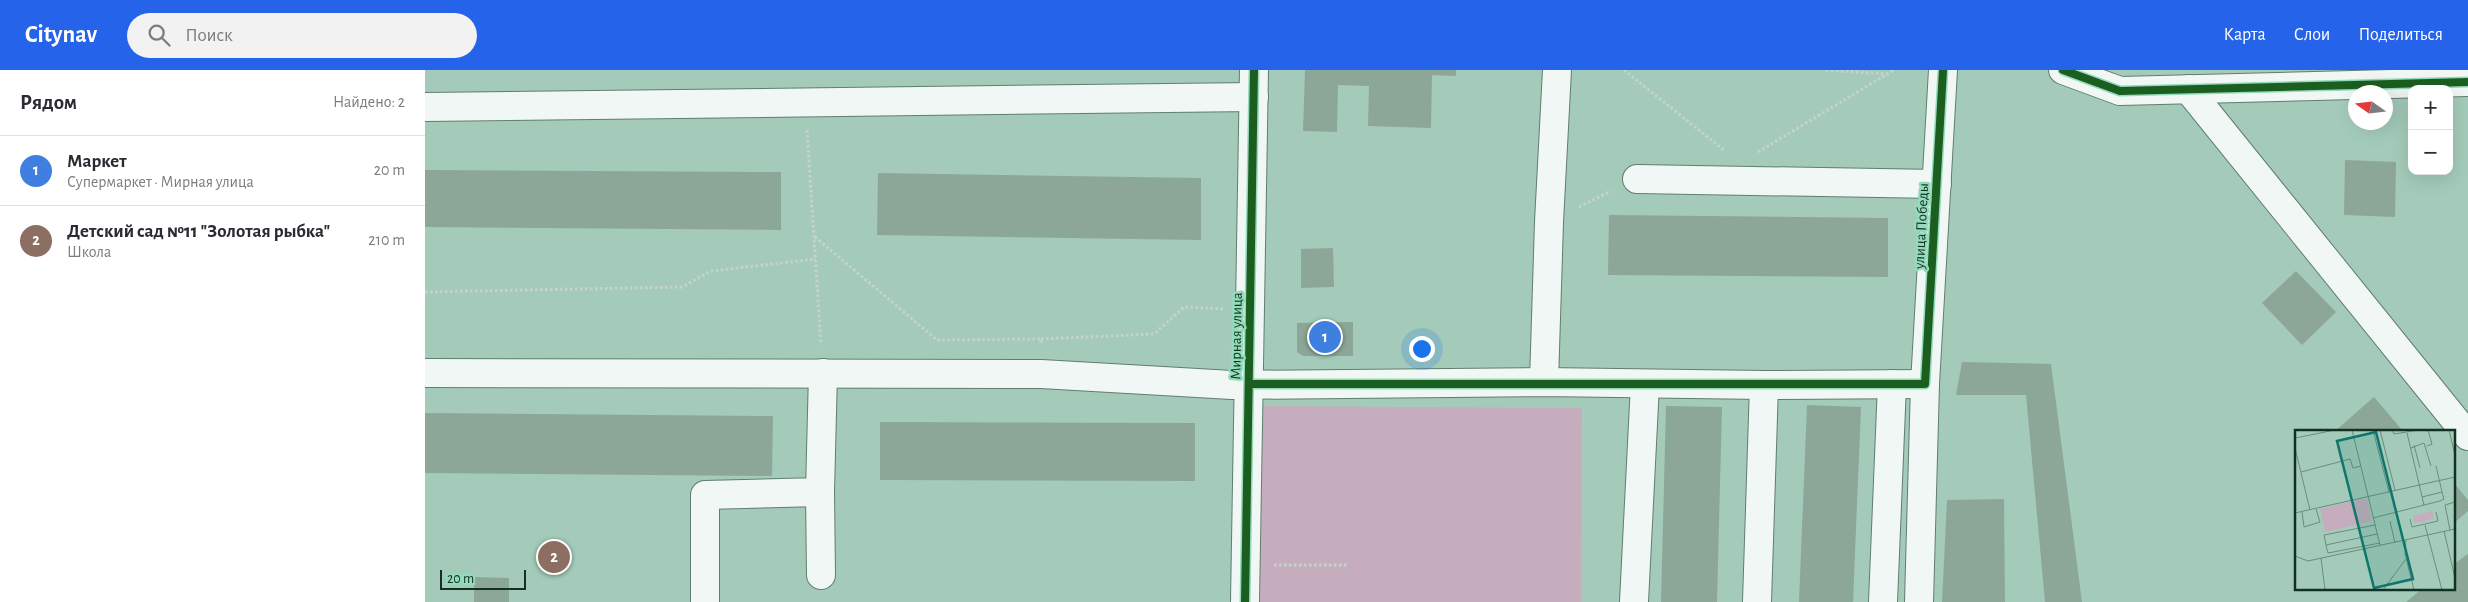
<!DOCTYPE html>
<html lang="ru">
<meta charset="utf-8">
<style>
body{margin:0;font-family:"Alegreya Sans",sans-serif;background:#f2f2f3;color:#2b2b33}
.controls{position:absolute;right:15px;top:15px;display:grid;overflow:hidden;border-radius:10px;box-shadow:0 5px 20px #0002}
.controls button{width:45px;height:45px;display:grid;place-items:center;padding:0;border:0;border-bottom:1px solid #e1e1e2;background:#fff;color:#2b2b33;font:25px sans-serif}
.compass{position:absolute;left:1923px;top:15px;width:45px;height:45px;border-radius:50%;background:#fff;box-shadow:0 5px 20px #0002;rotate:284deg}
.scale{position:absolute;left:15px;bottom:12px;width:86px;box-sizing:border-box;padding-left:5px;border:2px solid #133024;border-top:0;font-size:14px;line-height:18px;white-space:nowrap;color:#133024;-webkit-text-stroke:4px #94dbbb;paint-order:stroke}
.you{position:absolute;left:996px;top:278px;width:18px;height:18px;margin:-12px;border:4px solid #fff;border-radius:50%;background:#1a73e8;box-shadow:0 0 0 8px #1a73e833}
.badge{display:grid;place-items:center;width:32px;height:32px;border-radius:50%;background:#2563eb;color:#fff;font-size:16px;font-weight:700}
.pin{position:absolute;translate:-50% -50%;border:2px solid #fff;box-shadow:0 1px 5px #0006}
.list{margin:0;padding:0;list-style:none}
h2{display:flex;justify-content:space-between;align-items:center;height:65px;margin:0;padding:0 20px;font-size:21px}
h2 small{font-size:16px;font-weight:400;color:#7c7c81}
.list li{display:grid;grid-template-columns:32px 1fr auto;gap:15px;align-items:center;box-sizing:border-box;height:70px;padding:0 20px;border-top:1px solid #e1e1e2}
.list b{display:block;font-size:19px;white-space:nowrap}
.list p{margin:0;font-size:16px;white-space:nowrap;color:#7c7c81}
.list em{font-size:16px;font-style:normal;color:#7c7c81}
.icon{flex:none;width:28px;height:28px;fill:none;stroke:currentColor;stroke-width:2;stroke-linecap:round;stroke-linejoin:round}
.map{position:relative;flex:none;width:2043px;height:532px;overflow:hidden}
header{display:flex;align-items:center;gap:30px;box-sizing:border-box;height:70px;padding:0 25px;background:#2563eb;color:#fff}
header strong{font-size:24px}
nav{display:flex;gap:28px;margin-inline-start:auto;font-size:18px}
.search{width:350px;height:45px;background:#f2f2f3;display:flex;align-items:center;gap:12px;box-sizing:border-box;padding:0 18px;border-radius:28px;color:#7c7c81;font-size:19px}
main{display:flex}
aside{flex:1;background:#fff}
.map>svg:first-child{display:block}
.green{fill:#c6adbd}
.building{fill:#8ca797}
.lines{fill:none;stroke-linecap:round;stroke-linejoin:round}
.minor-casing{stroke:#617d71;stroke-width:30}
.path{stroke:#c5d3cd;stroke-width:3;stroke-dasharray:2.5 2.5;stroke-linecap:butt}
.minor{stroke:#f1f7f5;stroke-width:28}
.cycleway-casing{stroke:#94dbbb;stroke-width:11}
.cycleway{stroke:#1b5e20;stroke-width:8}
.labels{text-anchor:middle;stroke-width:5;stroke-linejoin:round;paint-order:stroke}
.street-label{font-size:15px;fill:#133024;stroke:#94dbbb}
.inset-road{fill:none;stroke:#6a8d7e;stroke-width:1}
.view{fill:#0f766e;fill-opacity:0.15;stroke:#0f766e;stroke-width:2.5}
.inset-edge{fill:none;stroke:#133024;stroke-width:2.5}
</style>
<header>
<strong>Citynav</strong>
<div class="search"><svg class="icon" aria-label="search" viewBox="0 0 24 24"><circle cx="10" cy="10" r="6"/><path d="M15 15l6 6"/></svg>Поиск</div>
<nav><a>Карта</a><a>Слои</a><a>Поделиться</a></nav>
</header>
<main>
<aside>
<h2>Рядом<small>Найдено: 2</small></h2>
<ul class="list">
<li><span class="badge" style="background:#3f7fe0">1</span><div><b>Маркет</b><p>Супермаркет · Мирная улица</p></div><em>20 m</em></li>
<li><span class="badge" style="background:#8d6e63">2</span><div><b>Детский сад №11 &quot;Золотая рыбка&quot;</b><p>Школа</p></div><em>210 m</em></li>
</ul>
</aside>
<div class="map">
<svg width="2043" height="532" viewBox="0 0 2043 532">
<rect width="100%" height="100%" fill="#a4cbba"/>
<path class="green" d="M 835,336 L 1157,338 L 1156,532 L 834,532 Z"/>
<g class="building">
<path d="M 880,0 L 1031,0 L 1031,6 L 1007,5 L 1006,58 L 943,56 L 944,16 L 913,15 L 912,62 L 878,61 Z"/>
<path d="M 1920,90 L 1971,92 L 1970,147 L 1919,145 Z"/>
<path d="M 0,100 L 356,102 L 356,160 L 0,157 Z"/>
<path d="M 453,103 L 776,108 L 776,170 L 452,165 Z"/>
<path d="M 1184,145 L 1463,148 L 1463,207 L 1183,205 Z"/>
<path d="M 908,178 L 909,217 L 876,218 L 876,179 Z"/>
<path d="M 1871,201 L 1911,242 L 1877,275 L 1837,233 Z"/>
<path d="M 928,252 L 928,286 L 878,286 L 872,282 L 872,253 Z"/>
<path d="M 1537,292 L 1626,294 L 1657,532 L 1620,532 L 1601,325 L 1531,325 Z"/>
<path d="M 1949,327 L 1978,361 L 1910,361 Z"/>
<path d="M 1382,335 L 1436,337 L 1428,532 L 1374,532 Z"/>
<path d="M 1241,336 L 1297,337 L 1292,532 L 1236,532 Z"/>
<path d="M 0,343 L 348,346 L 347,406 L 0,403 Z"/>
<path d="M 455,352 L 770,353 L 770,411 L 455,410 Z"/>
<path d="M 2029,413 L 2043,430 L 2043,441 L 2029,453 Z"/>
<path d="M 1579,429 L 1580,532 L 1517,532 L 1522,430 Z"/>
<path d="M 2043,484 L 2043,532 L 1981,532 L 1998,518 L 2029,518 L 2029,494 Z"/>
<path d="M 49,507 L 84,508 L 84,532 L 49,532 Z"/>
</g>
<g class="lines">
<g class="minor-casing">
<g id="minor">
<path d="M 1638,0 L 1695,21 L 2043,12"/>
<path d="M 1763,19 L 2043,366"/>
<path d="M 0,37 L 829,27"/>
<path d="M 1212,109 L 1512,114"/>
<path d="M 0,303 L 616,304 L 807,315 L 1119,312 L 1339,315 L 1500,314"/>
<path d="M 1119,312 L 1124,152 L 1132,0"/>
<path d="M 395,422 L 396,505"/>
<path d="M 280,532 L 280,425 L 395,422 L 398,303"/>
<path d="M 820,532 L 829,0"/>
<path d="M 1209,532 L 1220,314"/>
<path d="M 1332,532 L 1339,315"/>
<path d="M 1458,532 L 1467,314"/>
<path d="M 1494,532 L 1500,314 L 1518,0"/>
</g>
</g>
<g class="path">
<path d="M 1199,0 L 1300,81"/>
<path d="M 1401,0 L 1465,4"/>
<path d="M 382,60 L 396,275"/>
<path d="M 1333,82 L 1469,0"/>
<path d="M 1154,137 L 1186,121"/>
<path d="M 390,167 L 512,270 L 616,269 L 616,275"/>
<path d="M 0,222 L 257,217 L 286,201 L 391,189"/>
<path d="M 616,269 L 729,264 L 759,237 L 798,239"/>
<path d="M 849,495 L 922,495"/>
</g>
<use href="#minor" class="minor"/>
<g class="cycleway-casing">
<g id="cycleway">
<path d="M 1638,0 L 1695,21 L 2043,12"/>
<path d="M 824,314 L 1500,314 L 1518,0"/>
<path d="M 820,532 L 829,0"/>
</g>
</g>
<use href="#cycleway" class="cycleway"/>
</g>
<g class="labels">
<g class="street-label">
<text transform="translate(1496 156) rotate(-87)" y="5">улица Победы</text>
<text transform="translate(811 266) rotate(-89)" y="5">Мирная улица</text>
</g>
</g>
<g transform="translate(1870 360)">
<rect width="160" height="160" fill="#a4cbba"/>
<path d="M 72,68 L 77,91 L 30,102 L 25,79 ZM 137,81 L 139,89 L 120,93 L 118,86 Z" fill="#c6adbd"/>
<path class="inset-road" d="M 57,0 L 85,115M 78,0 L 94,62M 85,0 L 100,60M 97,0 L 99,4 L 124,0M 154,0 L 160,25M 112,3 L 129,75M 0,8 L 40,0M 119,15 L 125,38M 132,16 L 137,14 L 133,0M 0,18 L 15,80M 116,18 L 129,13 L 136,36M 6,42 L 55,29 L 58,38 L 66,36M 127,67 L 147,62 L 141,36M 7,82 L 9,97 L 25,92 L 21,79M 0,83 L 160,47M 78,88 L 145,71 L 149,69 L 147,62M 115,89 L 117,97 L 143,91 L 141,82M 95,91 L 100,113M 130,95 L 147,160M 155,100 L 150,75 L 160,72M 149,101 L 160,148M 82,104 L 31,115 L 33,123 L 85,113M 111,110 L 110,124 L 119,160M 31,115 L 29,105 L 80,95M 0,126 L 13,131 L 160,99M 26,128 L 30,160M 88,160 L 111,129"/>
<path class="view" d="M 81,2 L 118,149 L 79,158 L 42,11 Z"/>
<rect width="160" height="160" class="inset-edge"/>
</g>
</svg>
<div class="controls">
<button>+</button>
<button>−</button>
</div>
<svg class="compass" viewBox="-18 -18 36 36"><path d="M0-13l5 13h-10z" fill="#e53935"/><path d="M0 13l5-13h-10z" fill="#7c7c81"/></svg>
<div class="scale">20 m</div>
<div class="you"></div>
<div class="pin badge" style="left:900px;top:267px;background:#3f7fe0">1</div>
<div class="pin badge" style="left:129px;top:487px;background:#8d6e63">2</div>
</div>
</main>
